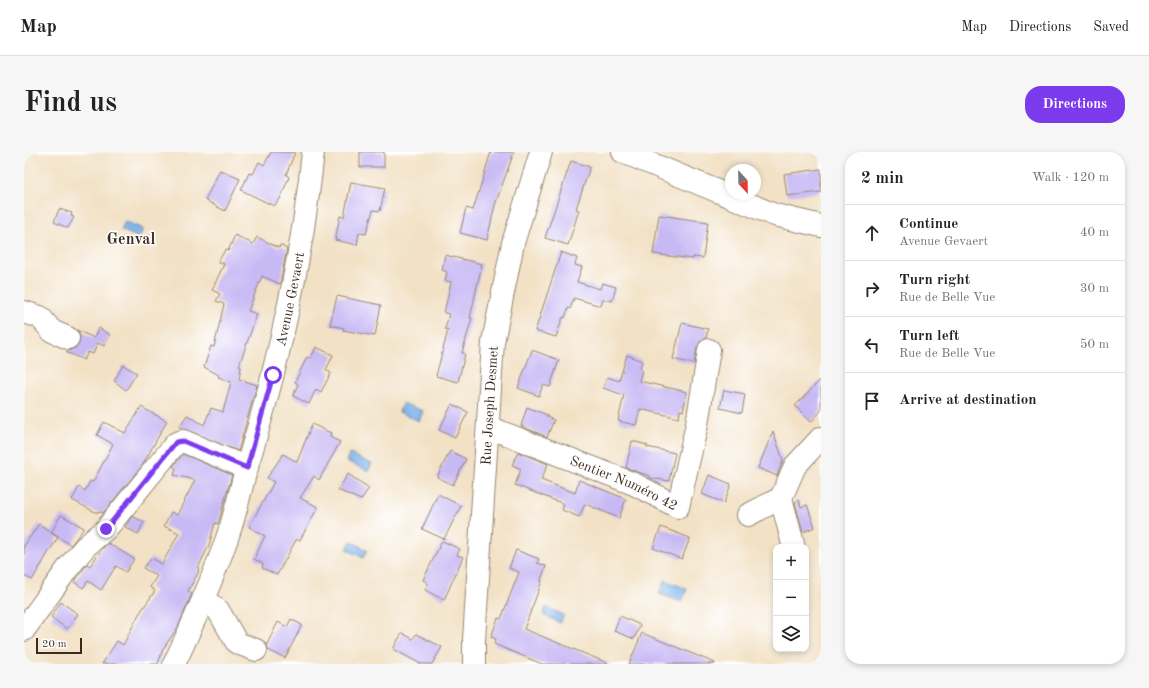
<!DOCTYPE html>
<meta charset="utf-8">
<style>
body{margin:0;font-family:"Old Standard TT",serif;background:#f6f6f6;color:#222}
.controls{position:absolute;right:12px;bottom:12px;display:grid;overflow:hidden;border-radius:8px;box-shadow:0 2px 6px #0003}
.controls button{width:36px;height:36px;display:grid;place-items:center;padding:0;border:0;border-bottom:1px solid #e0e0e0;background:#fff;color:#222;font:20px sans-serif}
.compass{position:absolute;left:701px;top:12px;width:36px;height:36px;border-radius:50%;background:#fff;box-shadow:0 2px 6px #0003;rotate:158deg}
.scale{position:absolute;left:12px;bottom:10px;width:46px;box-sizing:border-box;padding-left:4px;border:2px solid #3b2a1e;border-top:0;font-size:11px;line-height:14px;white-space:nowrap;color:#3b2a1e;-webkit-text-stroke:3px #fff;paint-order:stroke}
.stop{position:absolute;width:12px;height:12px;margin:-9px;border:3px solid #7c3aed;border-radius:50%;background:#fff}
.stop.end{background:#7c3aed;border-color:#fff;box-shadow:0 1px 4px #0008}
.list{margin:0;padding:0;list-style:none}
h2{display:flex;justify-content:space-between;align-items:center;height:52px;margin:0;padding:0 16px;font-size:17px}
h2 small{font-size:13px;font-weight:400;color:#767676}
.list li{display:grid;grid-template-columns:26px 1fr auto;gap:12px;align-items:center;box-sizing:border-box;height:56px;padding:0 16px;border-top:1px solid #e0e0e0}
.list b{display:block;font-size:15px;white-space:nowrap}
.list p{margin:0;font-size:13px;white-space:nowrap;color:#767676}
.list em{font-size:13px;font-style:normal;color:#767676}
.icon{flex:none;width:22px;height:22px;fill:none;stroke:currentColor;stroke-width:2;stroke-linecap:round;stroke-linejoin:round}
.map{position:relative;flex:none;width:797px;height:512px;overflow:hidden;border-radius:16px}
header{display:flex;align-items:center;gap:24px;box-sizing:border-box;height:56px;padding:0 20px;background:#fff;border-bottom:1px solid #e0e0e0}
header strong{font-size:19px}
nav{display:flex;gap:22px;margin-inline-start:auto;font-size:14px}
.intro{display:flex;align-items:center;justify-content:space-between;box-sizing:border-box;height:96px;padding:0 24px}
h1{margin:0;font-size:28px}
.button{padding:10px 18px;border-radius:16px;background:#7c3aed;color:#fff;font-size:14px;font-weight:700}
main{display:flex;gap:24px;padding:0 24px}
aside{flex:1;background:#fff;border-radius:16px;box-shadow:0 2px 6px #0003}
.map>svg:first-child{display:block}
.water{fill:#7bb2ea;stroke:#5b6e84}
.building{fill:#c7b9f4}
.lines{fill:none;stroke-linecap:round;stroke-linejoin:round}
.minor-casing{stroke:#968672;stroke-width:24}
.minor{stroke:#fff;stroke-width:22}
.route{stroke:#7c3aed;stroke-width:5}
.labels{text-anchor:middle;stroke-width:3;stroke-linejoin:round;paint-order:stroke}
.street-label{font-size:14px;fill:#3b2a1e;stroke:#fff}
.quarter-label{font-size:16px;font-weight:bold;fill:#3b2a1e;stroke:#fff}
</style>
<header>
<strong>Map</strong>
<nav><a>Map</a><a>Directions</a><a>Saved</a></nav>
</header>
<div class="intro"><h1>Find us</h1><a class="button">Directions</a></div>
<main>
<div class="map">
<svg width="797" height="512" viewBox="0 0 797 512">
<rect width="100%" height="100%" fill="#fff"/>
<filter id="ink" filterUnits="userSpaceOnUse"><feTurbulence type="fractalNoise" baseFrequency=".025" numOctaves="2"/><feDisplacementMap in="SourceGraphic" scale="8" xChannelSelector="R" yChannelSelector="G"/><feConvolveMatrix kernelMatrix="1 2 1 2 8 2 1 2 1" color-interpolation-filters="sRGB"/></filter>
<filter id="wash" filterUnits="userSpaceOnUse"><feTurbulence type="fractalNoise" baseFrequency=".012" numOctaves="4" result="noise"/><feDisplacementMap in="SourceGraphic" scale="16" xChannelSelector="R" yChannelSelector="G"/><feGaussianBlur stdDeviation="0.9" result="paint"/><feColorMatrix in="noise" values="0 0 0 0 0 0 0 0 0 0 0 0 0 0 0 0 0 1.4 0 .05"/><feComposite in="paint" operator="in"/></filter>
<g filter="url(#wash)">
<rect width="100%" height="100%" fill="#f2e1c5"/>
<g class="water">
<path d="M 101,69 L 119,77 L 115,86 L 97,78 Z"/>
<path d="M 379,251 L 399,259 L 395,269 L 375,260 Z"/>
<path d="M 326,302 L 348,312 L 344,319 L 322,309 Z"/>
<path d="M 327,389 L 343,398 L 339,406 L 323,397 Z"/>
<path d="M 641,428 L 663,437 L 658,450 L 635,442 Z"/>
<path d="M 522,455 L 540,463 L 536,471 L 519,463 Z"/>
</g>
<g id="blocks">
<g class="building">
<path d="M 247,0 L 271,0 L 262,23 L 265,25 L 256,47 L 250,54 L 217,38 L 225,21 L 229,22 L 235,10 L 240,13 Z"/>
<rect x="336" y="0" width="24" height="15"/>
<path d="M 467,0 L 490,0 L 471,53 L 463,88 L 436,81 L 442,56 L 449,58 Z"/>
<path d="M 547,9 L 566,15 L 552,57 L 555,58 L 544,93 L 521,86 Z"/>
<path d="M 797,17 L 797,40 L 763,44 L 760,22 Z"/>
<path d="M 196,18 L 216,27 L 201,59 L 181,48 Z"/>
<path d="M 327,30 L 361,36 L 356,59 L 349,58 L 342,82 L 335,81 L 333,93 L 311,88 L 316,64 L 320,65 Z"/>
<path d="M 35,57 L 48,61 L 47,64 L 50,65 L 44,76 L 30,70 Z"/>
<path d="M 635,63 L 684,70 L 679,106 L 669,105 L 669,107 L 629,102 Z"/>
<path d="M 211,83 L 229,92 L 233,85 L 255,96 L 256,93 L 263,97 L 256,132 L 238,124 L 224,159 L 233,162 L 215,214 L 217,215 L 215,227 L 233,233 L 214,299 L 155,275 L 163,263 L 180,273 L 187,256 L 199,260 L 207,230 L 194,225 L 195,223 L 180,215 L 187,194 L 190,195 L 200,152 L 192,149 L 196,142 L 188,138 L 200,112 L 194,110 L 201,98 L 204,99 Z"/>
<path d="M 537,100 L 553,106 L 551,113 L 558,115 L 553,130 L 576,137 L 578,131 L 592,135 L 588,149 L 579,147 L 577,154 L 550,146 L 546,157 L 544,156 L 541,166 L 539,165 L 532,185 L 511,179 Z"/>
<path d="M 421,103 L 458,112 L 446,166 L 448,166 L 438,201 L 441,202 L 434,230 L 412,224 L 424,178 L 421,177 L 425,162 L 420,161 L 427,130 L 421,129 L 423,120 L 418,118 Z"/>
<path d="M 313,144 L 357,153 L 351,184 L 319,178 L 320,176 L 306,173 Z"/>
<path d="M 658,171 L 684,177 L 682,186 L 676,190 L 673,196 L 670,212 L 649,207 Z"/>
<path d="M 75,176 L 86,183 L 80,194 L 74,191 L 69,202 L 64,200 L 60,208 L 42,200 L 51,196 L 55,191 L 56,184 L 53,178 L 70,186 Z"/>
<path d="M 292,195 L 309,203 L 302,218 L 307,221 L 297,240 L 292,237 L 285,252 L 269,244 L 274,232 L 271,230 L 283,205 L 287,206 Z"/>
<path d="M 508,198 L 535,208 L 526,235 L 519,233 L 515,244 L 494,236 Z"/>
<path d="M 603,203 L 618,209 L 616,217 L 618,218 L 615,229 L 663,240 L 659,259 L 656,258 L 655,266 L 616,257 L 612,273 L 594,269 L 600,243 L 579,236 L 583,225 L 595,229 Z"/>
<path d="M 99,213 L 113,221 L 102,238 L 90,229 Z"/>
<path d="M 797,227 L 797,259 L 787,270 L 771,254 Z"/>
<path d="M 700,238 L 721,242 L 718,261 L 696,256 Z"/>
<path d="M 428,252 L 444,260 L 431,286 L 415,278 Z"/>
<path d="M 117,255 L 143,269 L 118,314 L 79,361 L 74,359 L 73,361 L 48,348 L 55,335 L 61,339 L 66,329 L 69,330 L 89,292 L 73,283 L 80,270 L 101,281 Z"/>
<path d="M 503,255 L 523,263 L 523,265 L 530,268 L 523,285 L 497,274 Z"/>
<path d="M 288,272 L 307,281 L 306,285 L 316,290 L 295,328 L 290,324 L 276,346 L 294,355 L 276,388 L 272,388 L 253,423 L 238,416 L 239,412 L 230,407 L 241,384 L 225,375 L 250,330 L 243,326 L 259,302 L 273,310 Z"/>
<path d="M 749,279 L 759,308 L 753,324 L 734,316 Z"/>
<path d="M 608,289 L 623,293 L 623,295 L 651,301 L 645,329 L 626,326 L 626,324 L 602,316 Z"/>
<path d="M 426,299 L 442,307 L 429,333 L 413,325 Z"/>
<path d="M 494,300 L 524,312 L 517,328 L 551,341 L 555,328 L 602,347 L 595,366 L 561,352 L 555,365 L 538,358 L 540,352 L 491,333 L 497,317 L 488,313 Z"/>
<path d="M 159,302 L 208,323 L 194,372 L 191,371 L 185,393 L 175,414 L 174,421 L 164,439 L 168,442 L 154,475 L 139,497 L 134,512 L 78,512 L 93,489 L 99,493 L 115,462 L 131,439 L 126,435 L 133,424 L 119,416 L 128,406 L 138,412 L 155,381 L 140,374 L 147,360 L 153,363 L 171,328 L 150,323 L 152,317 L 149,314 Z"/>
<path d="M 324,322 L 345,336 L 337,348 L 314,338 Z"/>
<path d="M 685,323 L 707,332 L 700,351 L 678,342 Z"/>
<path d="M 414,342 L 437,354 L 420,387 L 398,377 Z"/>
<path d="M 775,348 L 777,355 L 783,353 L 791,375 L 779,380 L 771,350 Z"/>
<path d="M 37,363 L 60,376 L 47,393 L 27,381 Z"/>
<path d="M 108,364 L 120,370 L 114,382 L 101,375 Z"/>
<path d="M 15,372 L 34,385 L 8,428 L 0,424 L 0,394 Z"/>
<path d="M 637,375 L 666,386 L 658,407 L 629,396 Z"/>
<path d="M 418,389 L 436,397 L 433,403 L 439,405 L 420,448 L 401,438 L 404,431 L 399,428 Z"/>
<path d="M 84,391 L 110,407 L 102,420 L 92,414 L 77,438 L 64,429 L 59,436 L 50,430 L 63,412 L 66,414 L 78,397 Z"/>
<path d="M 492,398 L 515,407 L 513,411 L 522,414 L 517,428 L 518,429 L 500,477 L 586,512 L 518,512 L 470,492 L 472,487 L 467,485 L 474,466 L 477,467 L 495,420 L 485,416 Z"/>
<path d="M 37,450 L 54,462 L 43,477 L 27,465 Z"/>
<path d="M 596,464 L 616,473 L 610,487 L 590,479 Z"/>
<path d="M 267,467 L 278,473 L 261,506 L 244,498 L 243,492 L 254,470 L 263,475 Z"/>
<path d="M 378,481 L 389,487 L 392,482 L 418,495 L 408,512 L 397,512 L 369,497 Z"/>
<path d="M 618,481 L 691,511 L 691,512 L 605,512 Z"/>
</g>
</g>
</g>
<g filter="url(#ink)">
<use href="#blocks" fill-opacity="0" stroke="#968672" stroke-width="1"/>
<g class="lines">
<g class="minor-casing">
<g id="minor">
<path d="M 599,0 L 751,63 L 797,74"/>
<path d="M 0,160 L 16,165 L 28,179 L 44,186"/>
<path id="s1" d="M 464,275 L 610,332 L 654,355 L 673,272 L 685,198"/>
<path d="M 724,363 L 757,346"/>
<path d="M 769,392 L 757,346 L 771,314 L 797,286"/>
<path d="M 178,451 L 187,453 L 194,458 L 213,491 L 232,498"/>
<path d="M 0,478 L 44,416 L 61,395 L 82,377 L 152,291 L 159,289 L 223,316"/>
<path id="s2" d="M 150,512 C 169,472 187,431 202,389 C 211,365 216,339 223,314 C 255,210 278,107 289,0"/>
<path id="s3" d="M 450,512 L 450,488 L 469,190 L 489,91 L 517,0"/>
</g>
</g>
<use href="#minor" class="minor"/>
</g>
</g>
<g class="lines" filter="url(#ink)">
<path class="route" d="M 82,377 L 152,290 L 159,289 L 223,316 L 249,223"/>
</g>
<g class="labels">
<g class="street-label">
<text dy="5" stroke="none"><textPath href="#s2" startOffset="384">Avenue Gevaert</textPath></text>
<text dy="5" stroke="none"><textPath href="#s3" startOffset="259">Rue Joseph Desmet</textPath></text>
<text dy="5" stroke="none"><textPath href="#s1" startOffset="147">Sentier Numéro 42</textPath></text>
</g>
<g class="quarter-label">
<text x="107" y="92">Genval</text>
</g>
</g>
</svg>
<div class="controls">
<button>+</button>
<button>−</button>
<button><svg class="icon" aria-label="layers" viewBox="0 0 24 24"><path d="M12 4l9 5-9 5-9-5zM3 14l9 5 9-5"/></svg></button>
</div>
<svg class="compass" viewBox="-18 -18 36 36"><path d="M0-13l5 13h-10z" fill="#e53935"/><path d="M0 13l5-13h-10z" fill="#767676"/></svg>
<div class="scale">20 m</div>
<div class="stop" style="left:249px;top:223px"></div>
<div class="stop end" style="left:82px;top:377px"></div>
</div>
<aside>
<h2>2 min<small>Walk · 120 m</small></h2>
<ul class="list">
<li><svg class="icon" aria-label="ahead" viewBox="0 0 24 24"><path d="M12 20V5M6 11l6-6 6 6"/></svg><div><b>Continue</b><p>Avenue Gevaert</p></div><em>40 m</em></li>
<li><svg class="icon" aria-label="right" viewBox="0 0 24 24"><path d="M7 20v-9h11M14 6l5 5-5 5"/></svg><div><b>Turn right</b><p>Rue de Belle Vue</p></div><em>30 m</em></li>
<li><svg class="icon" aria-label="left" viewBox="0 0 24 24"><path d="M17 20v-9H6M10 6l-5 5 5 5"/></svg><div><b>Turn left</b><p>Rue de Belle Vue</p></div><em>50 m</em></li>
<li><svg class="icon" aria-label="arrive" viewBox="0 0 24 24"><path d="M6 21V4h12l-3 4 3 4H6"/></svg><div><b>Arrive at destination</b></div></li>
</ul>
</aside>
</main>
